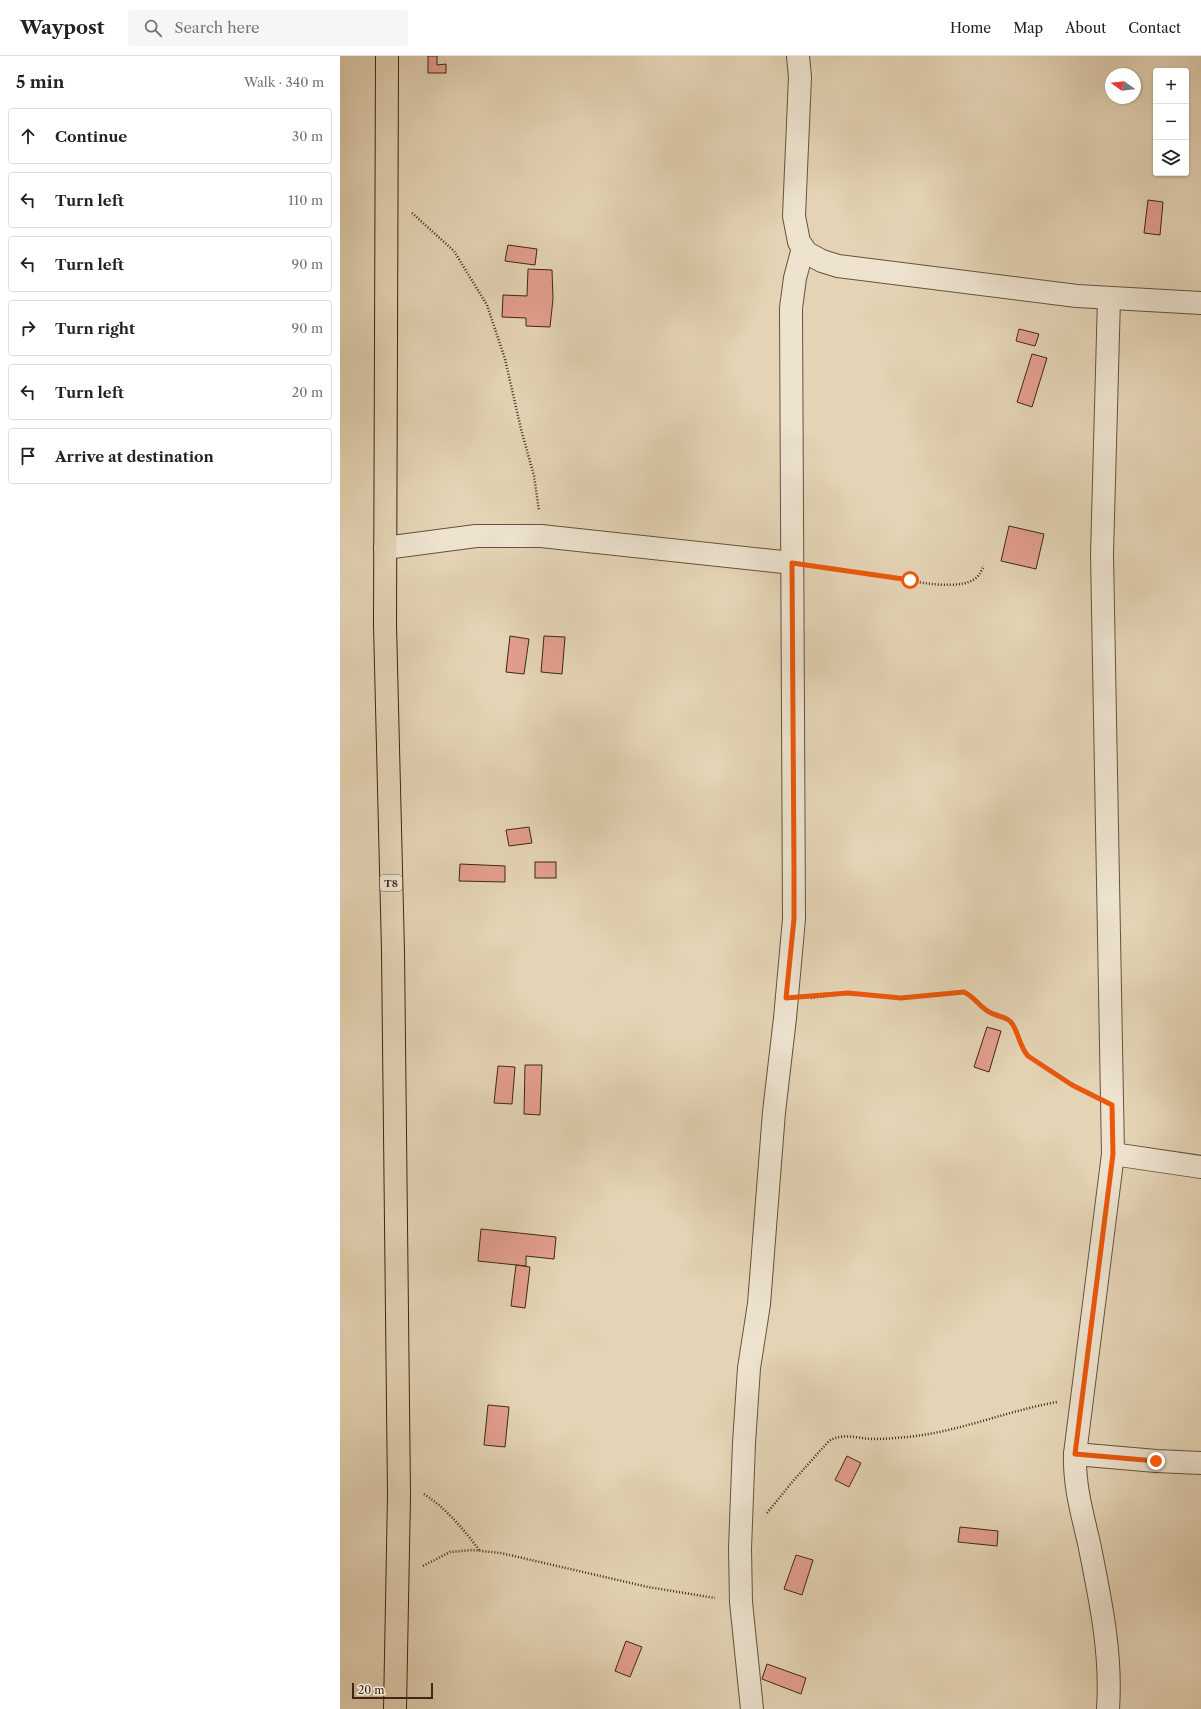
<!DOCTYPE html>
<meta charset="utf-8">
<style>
body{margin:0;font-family:"Libre Caslon Text",serif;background:#f6f6f6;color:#222}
.controls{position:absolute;right:12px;top:12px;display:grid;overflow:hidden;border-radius:4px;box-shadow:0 1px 3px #0004}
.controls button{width:36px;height:36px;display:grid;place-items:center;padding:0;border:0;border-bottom:1px solid #e0e0e0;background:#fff;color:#222;font:20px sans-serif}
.compass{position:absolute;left:765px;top:12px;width:36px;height:36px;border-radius:50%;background:#fff;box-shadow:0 1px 3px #0004;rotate:285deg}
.scale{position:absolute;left:12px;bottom:10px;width:81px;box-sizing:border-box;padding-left:4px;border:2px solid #3c2712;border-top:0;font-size:11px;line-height:14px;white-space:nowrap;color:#3c2712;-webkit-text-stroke:3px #ede3cf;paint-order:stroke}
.stop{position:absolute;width:12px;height:12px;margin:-9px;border:3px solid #ea580c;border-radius:50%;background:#fff}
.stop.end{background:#ea580c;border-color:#fff;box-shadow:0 1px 4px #0008}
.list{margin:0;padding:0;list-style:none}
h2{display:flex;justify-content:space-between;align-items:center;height:52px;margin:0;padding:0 16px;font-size:17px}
h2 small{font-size:13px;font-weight:400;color:#767676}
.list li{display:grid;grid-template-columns:26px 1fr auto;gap:12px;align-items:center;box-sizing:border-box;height:56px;margin:0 8px 8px;padding:0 8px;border:1px solid #e0e0e0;border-radius:4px}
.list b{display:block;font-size:15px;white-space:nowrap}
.list em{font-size:13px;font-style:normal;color:#767676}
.icon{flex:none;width:22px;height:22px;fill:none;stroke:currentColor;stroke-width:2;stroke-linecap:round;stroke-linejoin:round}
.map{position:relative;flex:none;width:861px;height:1653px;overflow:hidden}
header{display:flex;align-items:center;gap:24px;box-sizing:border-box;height:56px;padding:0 20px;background:#fff;border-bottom:1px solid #e0e0e0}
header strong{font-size:19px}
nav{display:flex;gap:22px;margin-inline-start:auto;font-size:14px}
.search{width:280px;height:36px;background:#f6f6f6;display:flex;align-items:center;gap:10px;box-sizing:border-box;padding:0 14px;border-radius:4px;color:#767676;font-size:15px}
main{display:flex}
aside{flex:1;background:#fff}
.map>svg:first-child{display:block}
.building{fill:#e49f8e;stroke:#3c2712}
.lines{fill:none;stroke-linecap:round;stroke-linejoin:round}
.minor-casing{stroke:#66523b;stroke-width:24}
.trunk-casing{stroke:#3c2712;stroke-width:24}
.path{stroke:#3c2712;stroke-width:2.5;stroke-dasharray:1 2;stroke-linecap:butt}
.minor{stroke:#ede3cf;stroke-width:22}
.trunk{stroke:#e4d4b5;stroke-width:22}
.route{stroke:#ea580c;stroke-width:5}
.labels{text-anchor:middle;stroke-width:4;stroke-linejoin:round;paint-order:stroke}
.shield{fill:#ede3cf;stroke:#715f4b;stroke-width:1}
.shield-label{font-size:10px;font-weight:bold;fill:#3c2712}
</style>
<header>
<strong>Waypost</strong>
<div class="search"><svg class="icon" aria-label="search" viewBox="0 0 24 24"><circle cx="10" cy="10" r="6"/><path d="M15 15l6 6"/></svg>Search here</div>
<nav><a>Home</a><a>Map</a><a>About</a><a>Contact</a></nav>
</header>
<main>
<aside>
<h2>5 min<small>Walk · 340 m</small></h2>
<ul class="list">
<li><svg class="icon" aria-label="ahead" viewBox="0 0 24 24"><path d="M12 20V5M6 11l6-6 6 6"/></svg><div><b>Continue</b></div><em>30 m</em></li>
<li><svg class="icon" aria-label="left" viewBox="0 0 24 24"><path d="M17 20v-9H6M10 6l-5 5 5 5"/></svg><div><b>Turn left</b></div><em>110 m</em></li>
<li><svg class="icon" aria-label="left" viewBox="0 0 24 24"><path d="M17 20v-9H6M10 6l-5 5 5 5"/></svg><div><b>Turn left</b></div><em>90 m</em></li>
<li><svg class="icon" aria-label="right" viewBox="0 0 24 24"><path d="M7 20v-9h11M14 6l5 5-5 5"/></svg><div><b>Turn right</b></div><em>90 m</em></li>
<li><svg class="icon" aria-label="left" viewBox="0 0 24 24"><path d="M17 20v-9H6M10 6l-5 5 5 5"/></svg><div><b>Turn left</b></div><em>20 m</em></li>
<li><svg class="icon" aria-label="arrive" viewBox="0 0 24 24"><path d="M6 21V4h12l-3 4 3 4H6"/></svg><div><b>Arrive at destination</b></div></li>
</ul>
</aside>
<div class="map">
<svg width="861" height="1653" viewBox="0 0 861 1653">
<rect width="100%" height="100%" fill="#e4d4b5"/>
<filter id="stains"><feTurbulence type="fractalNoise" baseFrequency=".005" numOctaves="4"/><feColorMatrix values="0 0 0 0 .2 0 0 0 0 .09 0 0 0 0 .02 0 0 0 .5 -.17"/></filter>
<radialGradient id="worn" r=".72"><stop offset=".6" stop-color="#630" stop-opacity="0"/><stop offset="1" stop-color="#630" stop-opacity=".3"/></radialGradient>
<g class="building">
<path d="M 88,0 L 97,0 L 97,9 L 106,8 L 106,17 L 88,17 Z"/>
<path d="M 808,144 L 823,146 L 820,179 L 804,177 Z"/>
<path d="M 168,189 L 197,193 L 195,209 L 165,205 Z"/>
<path d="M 188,213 L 212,214 L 213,243 L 210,271 L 186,270 L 186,262 L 162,261 L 163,239 L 187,240 Z"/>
<path d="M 679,273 L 699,278 L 695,290 L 676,285 Z"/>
<path d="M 692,298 L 707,302 L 692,351 L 677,346 Z"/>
<path d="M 669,470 L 704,478 L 696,513 L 661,505 Z"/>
<path d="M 170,580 L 189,583 L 184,618 L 166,616 Z"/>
<path d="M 204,580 L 225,581 L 222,618 L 201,616 Z"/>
<path d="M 189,771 L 192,787 L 169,790 L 166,774 Z"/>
<rect x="195" y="806" width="21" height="16"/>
<path d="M 120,808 L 165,810 L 165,826 L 119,825 Z"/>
<path d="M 647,971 L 661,975 L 649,1016 L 634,1011 Z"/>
<path d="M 185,1009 L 202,1009 L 200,1059 L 184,1058 Z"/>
<path d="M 158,1010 L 175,1011 L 172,1048 L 154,1047 Z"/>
<path d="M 141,1173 L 216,1181 L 214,1203 L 186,1200 L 186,1210 L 138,1205 Z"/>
<path d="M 176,1209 L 190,1211 L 185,1252 L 171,1250 Z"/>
<path d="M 148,1349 L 169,1351 L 165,1391 L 144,1389 Z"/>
<path d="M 507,1400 L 521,1407 L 509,1431 L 495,1424 Z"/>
<path d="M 620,1471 L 658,1475 L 657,1490 L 618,1486 Z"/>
<path d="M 456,1499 L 473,1504 L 462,1539 L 444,1533 Z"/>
<path d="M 286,1585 L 302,1591 L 290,1621 L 275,1615 Z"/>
<path d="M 427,1608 L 466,1622 L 461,1638 L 422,1623 Z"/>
</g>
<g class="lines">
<g class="minor-casing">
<g id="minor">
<path d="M 458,0 L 460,21 L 454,160 L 459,186 L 467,197 L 482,205 L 498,210 L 737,240 L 861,247"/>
<path d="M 45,492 L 136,480 L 201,480 L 452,507"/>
<path d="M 773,1098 L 861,1111"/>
<path d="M 735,1398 L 816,1405 L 861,1407"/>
<path d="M 412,1653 L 401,1546 L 400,1493 L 404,1387 L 409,1312 L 419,1248 L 434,1056 L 445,962 L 454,863 L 451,252 L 455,222 L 463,192"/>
<path d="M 768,1653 C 772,1597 760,1542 749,1487 C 742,1457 734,1429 735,1398 L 773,1098 L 762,498 L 769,242"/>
</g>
</g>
<g class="trunk-casing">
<path id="trunk" d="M 47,0 L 45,569 L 53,895 L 59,1439 L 55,1653"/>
</g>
<g class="path">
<path d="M 72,157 L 114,195 L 147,249 L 165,303 L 181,373 L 194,420 L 199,455"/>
<path d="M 476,511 C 492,513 508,514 525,517 C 550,520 611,537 633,524 C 639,521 641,515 644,510"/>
<path d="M 471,942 L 508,937 L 561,942 L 624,936 C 635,941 640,952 651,957 C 659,961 669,961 673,969 C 680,979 680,991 688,1000 L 747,1037"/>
<path d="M 84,1438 C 107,1453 124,1474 140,1495"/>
<path d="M 427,1457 L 453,1425 L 489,1385 C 503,1376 518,1383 534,1383 C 545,1383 556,1382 567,1381 C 619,1376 666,1355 717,1346"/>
<path d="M 83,1510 L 110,1496 L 132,1494 L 161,1497 L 308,1531 L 375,1542"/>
</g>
<use href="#minor" class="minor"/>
<use href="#trunk" class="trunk"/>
</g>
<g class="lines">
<path class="route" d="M 570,524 L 452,507 L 454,812 L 454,863 L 446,942 L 508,937 L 561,942 L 624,936 C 635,941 640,952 651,957 C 659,961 669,961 673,969 C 679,979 680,991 688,1000 L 732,1029 L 772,1049 L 773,1098 L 735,1398 L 816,1405"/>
</g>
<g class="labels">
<rect class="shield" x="40" y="819" width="22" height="16" rx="3"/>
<g class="shield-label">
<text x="51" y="831">T8</text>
</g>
</g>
<rect width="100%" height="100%" filter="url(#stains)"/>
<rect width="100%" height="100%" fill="url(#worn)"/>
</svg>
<div class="controls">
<button>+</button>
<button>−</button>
<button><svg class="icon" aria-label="layers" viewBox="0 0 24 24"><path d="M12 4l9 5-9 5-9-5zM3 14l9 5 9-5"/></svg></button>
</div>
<svg class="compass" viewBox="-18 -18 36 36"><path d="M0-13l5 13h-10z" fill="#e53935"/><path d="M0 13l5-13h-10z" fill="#767676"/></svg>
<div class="scale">20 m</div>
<div class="stop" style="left:570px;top:524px"></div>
<div class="stop end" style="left:816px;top:1405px"></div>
</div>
</main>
